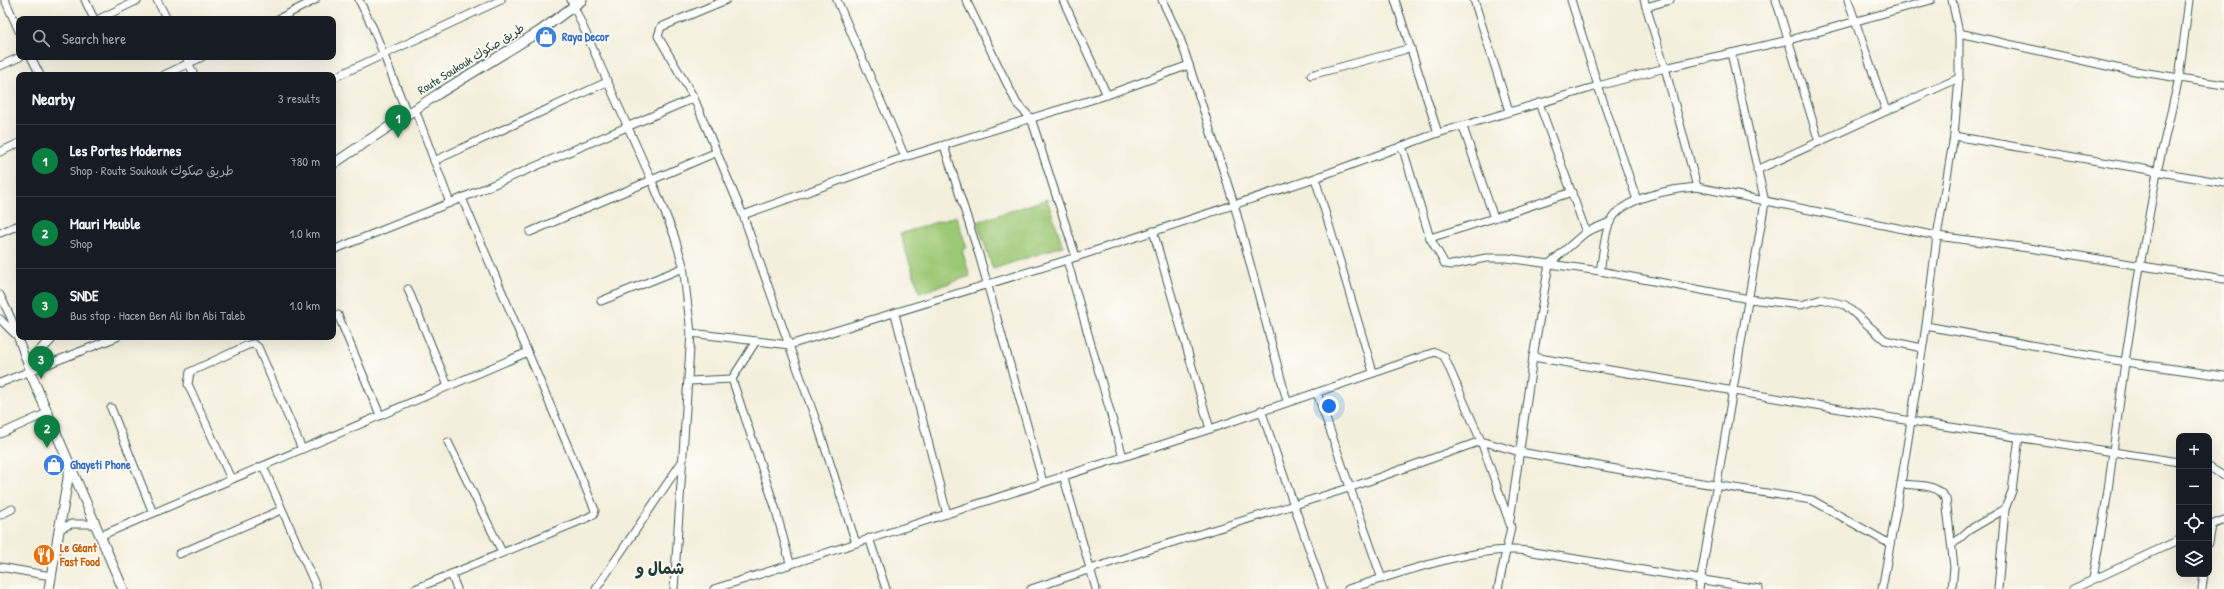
<!DOCTYPE html>
<meta charset="utf-8">
<style>
body{margin:0;font-family:"Patrick Hand","Playpen Sans Arabic",sans-serif;background:#242831;color:#f1f3f6}
.controls{position:absolute;right:12px;bottom:12px;display:grid;overflow:hidden;border-radius:8px;box-shadow:0 4px 16px #0002}
.controls button{width:36px;height:36px;display:grid;place-items:center;padding:0;border:0;border-bottom:1px solid #363941;background:#171b24;color:#f1f3f6;font:20px sans-serif}
.you{position:absolute;left:1329px;top:406px;width:14px;height:14px;margin:-10px;border:3px solid #fff;border-radius:50%;background:#1a73e8;box-shadow:0 0 0 6px #1a73e833}
.badge{display:grid;place-items:center;width:26px;height:26px;border-radius:50%;background:#0b8043;color:#fff;font-size:13px;font-weight:700}
.pin{position:absolute;translate:-50% -33px;filter:drop-shadow(0 1px 2px #0008)}
.pin::after{content:'';position:absolute;top:21px;width:14px;height:12px;background:inherit;clip-path:polygon(0 0,100% 0,50% 100%)}
.list{margin:0;padding:0;list-style:none}
h2{display:flex;justify-content:space-between;align-items:center;height:52px;margin:0;padding:0 16px;font-size:17px}
h2 small{font-size:13px;font-weight:400;color:#9ea1a6}
.list li{display:grid;grid-template-columns:26px 1fr auto;gap:12px;align-items:center;box-sizing:border-box;height:72px;padding:0 16px;border-top:1px solid #363941}
.list b{display:block;font-size:15px;white-space:nowrap}
.list p{margin:0;font-size:13px;white-space:nowrap;color:#9ea1a6}
.list em{font-size:13px;font-style:normal;color:#9ea1a6}
.icon{flex:none;width:22px;height:22px;fill:none;stroke:currentColor;stroke-width:2;stroke-linecap:round;stroke-linejoin:round}
.map{position:relative;flex:none;width:2224px;height:589px;overflow:hidden}
.search{position:absolute;background:#171b24;box-shadow:0 4px 16px #0002;left:16px;top:16px;width:320px;height:44px;display:flex;align-items:center;gap:10px;box-sizing:border-box;padding:0 14px;border-radius:8px;color:#9ea1a6;font-size:15px}
.panel{position:absolute;background:#171b24;box-shadow:0 4px 16px #0002;left:16px;top:72px;width:320px;height:268px;border-radius:8px}
.map>svg:first-child{display:block}
.green{fill:#9dc875;stroke:#5e8254}
.lines{fill:none;stroke-linecap:round;stroke-linejoin:round}
.minor-casing{stroke:#3f584d;stroke-width:9}
.tertiary-casing{stroke:#3f584d;stroke-width:11}
.minor{stroke:#fff;stroke-width:7}
.tertiary{stroke:#fff;stroke-width:9}
.labels{text-anchor:middle;stroke-width:3.5;stroke-linejoin:round;paint-order:stroke}
.shop-label{font-size:12px;font-weight:bold;fill:#366cbe;stroke:#fdfcf7;text-anchor:start}
.street-label{font-size:12px;fill:#1f3d34;stroke:#fdfcf7}
.food-label{font-size:12px;font-weight:bold;fill:#c56008;stroke:#fdfcf7;text-anchor:start}
.district-label{font-size:16px;font-weight:bold;fill:#1f3d34;stroke:#fdfcf7}
</style>
<div class="map">
<svg width="2224" height="589" viewBox="0 0 2224 589">
<rect width="100%" height="100%" fill="#fdfcf7"/>
<filter id="ink" filterUnits="userSpaceOnUse"><feTurbulence type="fractalNoise" baseFrequency=".025" numOctaves="2"/><feDisplacementMap in="SourceGraphic" scale="8" xChannelSelector="R" yChannelSelector="G"/><feConvolveMatrix kernelMatrix="1 2 1 2 8 2 1 2 1" color-interpolation-filters="sRGB"/></filter>
<filter id="wash" filterUnits="userSpaceOnUse"><feTurbulence type="fractalNoise" baseFrequency=".012" numOctaves="4" result="noise"/><feDisplacementMap in="SourceGraphic" scale="16" xChannelSelector="R" yChannelSelector="G"/><feGaussianBlur stdDeviation="0.9" result="paint"/><feColorMatrix in="noise" values="0 0 0 0 0 0 0 0 0 0 0 0 0 0 0 0 0 1.4 0 .05"/><feComposite in="paint" operator="in"/></filter>
<g filter="url(#wash)">
<rect width="100%" height="100%" fill="#f4efdd"/>
<g class="green">
<path d="M 1047,199 L 1063,246 L 993,269 L 977,222 Z"/>
<path d="M 956,216 L 967,248 L 962,250 L 970,276 L 920,293 L 900,234 Z"/>
</g>
</g>
<g filter="url(#ink)">
<g class="lines">
<g class="minor-casing">
<g id="minor">
<path d="M 5,0 L 19,31"/>
<path d="M 85,0 L 94,19"/>
<path d="M 157,0 L 167,19"/>
<path d="M 359,0 L 373,28 L 407,113"/>
<path d="M 571,0 L 652,181 L 674,235 L 683,265 L 691,333 L 674,589"/>
<path d="M 726,0 L 661,27 L 658,36 L 694,98 L 743,215 L 905,157 L 1107,95 L 1189,65 L 1180,38 L 1162,0"/>
<path d="M 837,0 L 905,157"/>
<path d="M 966,0 L 1017,104 L 1031,118 L 1076,257"/>
<path d="M 1063,0 L 1107,95"/>
<path d="M 1395,0 L 1438,133"/>
<path d="M 1474,0 L 1509,111"/>
<path d="M 1571,0 L 1598,86 L 1665,68 L 1789,40 L 1931,0"/>
<path d="M 1644,0 L 1665,68 L 1697,187"/>
<path d="M 1776,0 L 1819,142"/>
<path d="M 1848,0 L 1886,111"/>
<path d="M 1646,7 L 1670,0"/>
<path d="M 99,19 L 138,0"/>
<path d="M 278,19 L 315,0"/>
<path d="M 1959,33 L 2116,68 L 2224,85"/>
<path d="M 31,57 L 40,75"/>
<path d="M 186,57 L 194,75"/>
<path d="M 1189,65 L 1234,204 L 1287,401"/>
<path d="M 0,66 L 20,57"/>
<path d="M 164,75 L 202,57"/>
<path d="M 1311,75 L 1411,48"/>
<path d="M 333,78 L 501,0"/>
<path d="M 1539,103 L 1586,232"/>
<path d="M 415,109 L 450,203"/>
<path d="M 1954,136 L 2224,183"/>
<path d="M 944,146 L 980,258 L 1043,482"/>
<path d="M 1402,146 L 1430,238 L 1445,264 L 1452,265 L 1486,258 L 1507,258 L 1600,271 L 1749,299 L 1801,305 L 1822,299 L 1845,305 L 1885,340 L 1922,348"/>
<path d="M 0,152 L 19,143"/>
<path d="M 434,161 L 607,82"/>
<path d="M 1757,170 L 1959,78"/>
<path d="M 1315,178 L 1373,372"/>
<path d="M 743,215 L 789,345 L 1067,260 L 1315,178 L 1438,133 L 1598,86 L 1637,200"/>
<path d="M 1494,218 L 1572,192"/>
<path d="M 1153,231 L 1210,429"/>
<path d="M 530,232 L 717,152"/>
<path d="M 0,233 L 19,225"/>
<path d="M 1430,238 L 1494,218 L 1463,127"/>
<path d="M 333,250 L 462,198 L 694,98"/>
<path d="M 1067,260 L 1123,457"/>
<path d="M 1600,271 C 1603,257 1604,234 1610,222 C 1622,197 1672,189 1697,187 L 1937,236 L 2036,249 L 2224,279"/>
<path d="M 408,289 L 448,386"/>
<path d="M 0,295 L 11,318 L 30,372"/>
<path d="M 601,301 L 683,268"/>
<path d="M 895,314 L 947,514"/>
<path d="M 338,315 L 380,415"/>
<path d="M 0,319 L 15,334"/>
<path d="M 1926,326 L 2125,362 L 2224,376"/>
<path d="M 691,333 L 789,345 L 818,426 L 856,543"/>
<path d="M 1533,357 L 1911,421 L 2179,462"/>
<path d="M 732,379 L 756,341"/>
<path d="M 689,381 L 732,379 L 775,507 L 790,563"/>
<path d="M 0,383 L 117,337"/>
<path d="M 1317,393 L 1382,579"/>
<path d="M 111,408 L 153,513"/>
<path d="M 1261,410 L 1323,589"/>
<path d="M 0,434 L 47,413"/>
<path d="M 448,442 L 502,552"/>
<path d="M 263,466 L 317,589"/>
<path d="M 2209,467 L 2224,476"/>
<path d="M 1063,475 L 1096,589"/>
<path d="M 231,479 L 188,384 L 190,372 L 248,345 L 254,344 L 258,347 L 302,449"/>
<path d="M 1901,484 C 1919,486 1936,483 1946,499 L 1954,567 L 1952,589"/>
<path d="M 0,515 L 12,509"/>
<path d="M 1510,520 L 1533,357 L 1549,264 L 1586,232 L 1610,222"/>
<path d="M 2209,526 L 2224,520"/>
<path d="M 59,529 L 71,524 L 95,524"/>
<path d="M 100,536 L 528,352"/>
<path d="M 869,538 L 886,589"/>
<path d="M 2209,543 L 2212,525"/>
<path d="M 1952,545 L 1969,530 L 2005,509 L 2012,491 L 2019,437"/>
<path d="M 179,554 L 281,510"/>
<path d="M 0,567 L 51,576"/>
<path d="M 451,574 L 457,589"/>
<path d="M 2093,579 L 2107,497 L 2125,362 L 2140,266 L 2157,172 L 2179,78 L 2189,0"/>
<path d="M 415,589 L 587,518 L 594,514 L 595,510 L 462,198"/>
<path d="M 596,589 L 683,460"/>
<path d="M 714,589 L 1210,429 L 1435,352 L 1444,356 L 1481,441 L 1520,452 L 1650,475 L 1812,500 L 1890,544"/>
<path d="M 1031,589 L 1151,549 L 1349,488 L 1481,441 L 1511,527 L 1498,589"/>
<path d="M 1348,589 C 1395,575 1480,544 1527,551 L 1759,589"/>
<path d="M 1699,589 L 1765,202 L 1731,53"/>
<path d="M 1882,589 L 1901,484 L 1926,326 L 1937,236 L 1954,136 L 1959,78 L 1959,33 L 1952,0"/>
<path d="M 1998,589 L 2005,509"/>
<path d="M 2073,589 L 2179,540"/>
<path d="M 2202,589 L 2204,574"/>
</g>
</g>
<g class="tertiary-casing">
<g id="tertiary">
<path d="M 333,164 L 438,94 L 540,31 L 582,0"/>
<path d="M 53,337 L 38,353 L 30,372 L 123,589"/>
<path d="M 49,589 L 70,467"/>
</g>
</g>
<use href="#minor" class="minor"/>
<use href="#tertiary" class="tertiary"/>
</g>
</g>
<defs>
<g id="shop-disc" transform="scale(1.15)"><circle r="9.5" fill="#3f7fe0" stroke="#fdfcf7"/><path d="M-5-2.5h2.3a2.7 3.5 0 0 1 5.4 0H5L5.5 6h-11ZM-1.5-2.5h3a1.5 2.3 0 0 0-3 0Z" fill="#fff"/></g>
<g id="restaurant-disc" transform="scale(1.15)"><circle r="9.5" fill="#e8710a" stroke="#fdfcf7"/><path d="M-5-6h1v4h1v-4h1v4h1v-4h1v5L-1.5 .5V6h-2V.5L-5-1ZM5-6V6H3V1.5H1.5Q1.5-4 5-6Z" fill="#fff"/></g>
</defs>
<g fill-rule="evenodd">
<use href="#shop-disc" x="546" y="37"/>
<use href="#shop-disc" x="54" y="465"/>
<use href="#restaurant-disc" x="44" y="555"/>
</g>
<g class="labels">
<g class="shop-label">
<text x="562" y="41">Raya Decor</text>
<text x="70" y="469">Ghayeti Phone</text>
</g>
<g class="street-label">
<text transform="translate(471 59) rotate(-32)" y="4">Route Soukouk طريق صكوك</text>
</g>
<g class="food-label">
<text x="60" y="552">Le Géant<tspan x="60" dy="14">Fast Food</tspan></text>
</g>
<g class="district-label">
<text x="660" y="574">شمال و</text>
</g>
</g>
</svg>
<div class="controls">
<button>+</button>
<button>−</button>
<button><svg class="icon" aria-label="locate" viewBox="0 0 24 24"><circle cx="12" cy="12" r="6"/><path d="M12 2v4M12 18v4M2 12h4M18 12h4"/></svg></button>
<button><svg class="icon" aria-label="layers" viewBox="0 0 24 24"><path d="M12 4l9 5-9 5-9-5zM3 14l9 5 9-5"/></svg></button>
</div>
<div class="you"></div>
<div class="pin badge" style="left:398px;top:138px">1</div>
<div class="pin badge" style="left:47px;top:448px">2</div>
<div class="pin badge" style="left:41px;top:379px">3</div>
<div class="search"><svg class="icon" aria-label="search" viewBox="0 0 24 24"><circle cx="10" cy="10" r="6"/><path d="M15 15l6 6"/></svg>Search here</div>
<section class="panel">
<h2>Nearby<small>3 results</small></h2>
<ul class="list">
<li><span class="badge">1</span><div><b>Les Portes Modernes</b><p>Shop · Route Soukouk طريق صكوك</p></div><em>780 m</em></li>
<li><span class="badge">2</span><div><b>Mauri Meuble</b><p>Shop</p></div><em>1.0 km</em></li>
<li><span class="badge">3</span><div><b>SNDE</b><p>Bus stop · Hacen Ben Ali Ibn Abi Taleb</p></div><em>1.0 km</em></li>
</ul>
</section>
</div>
